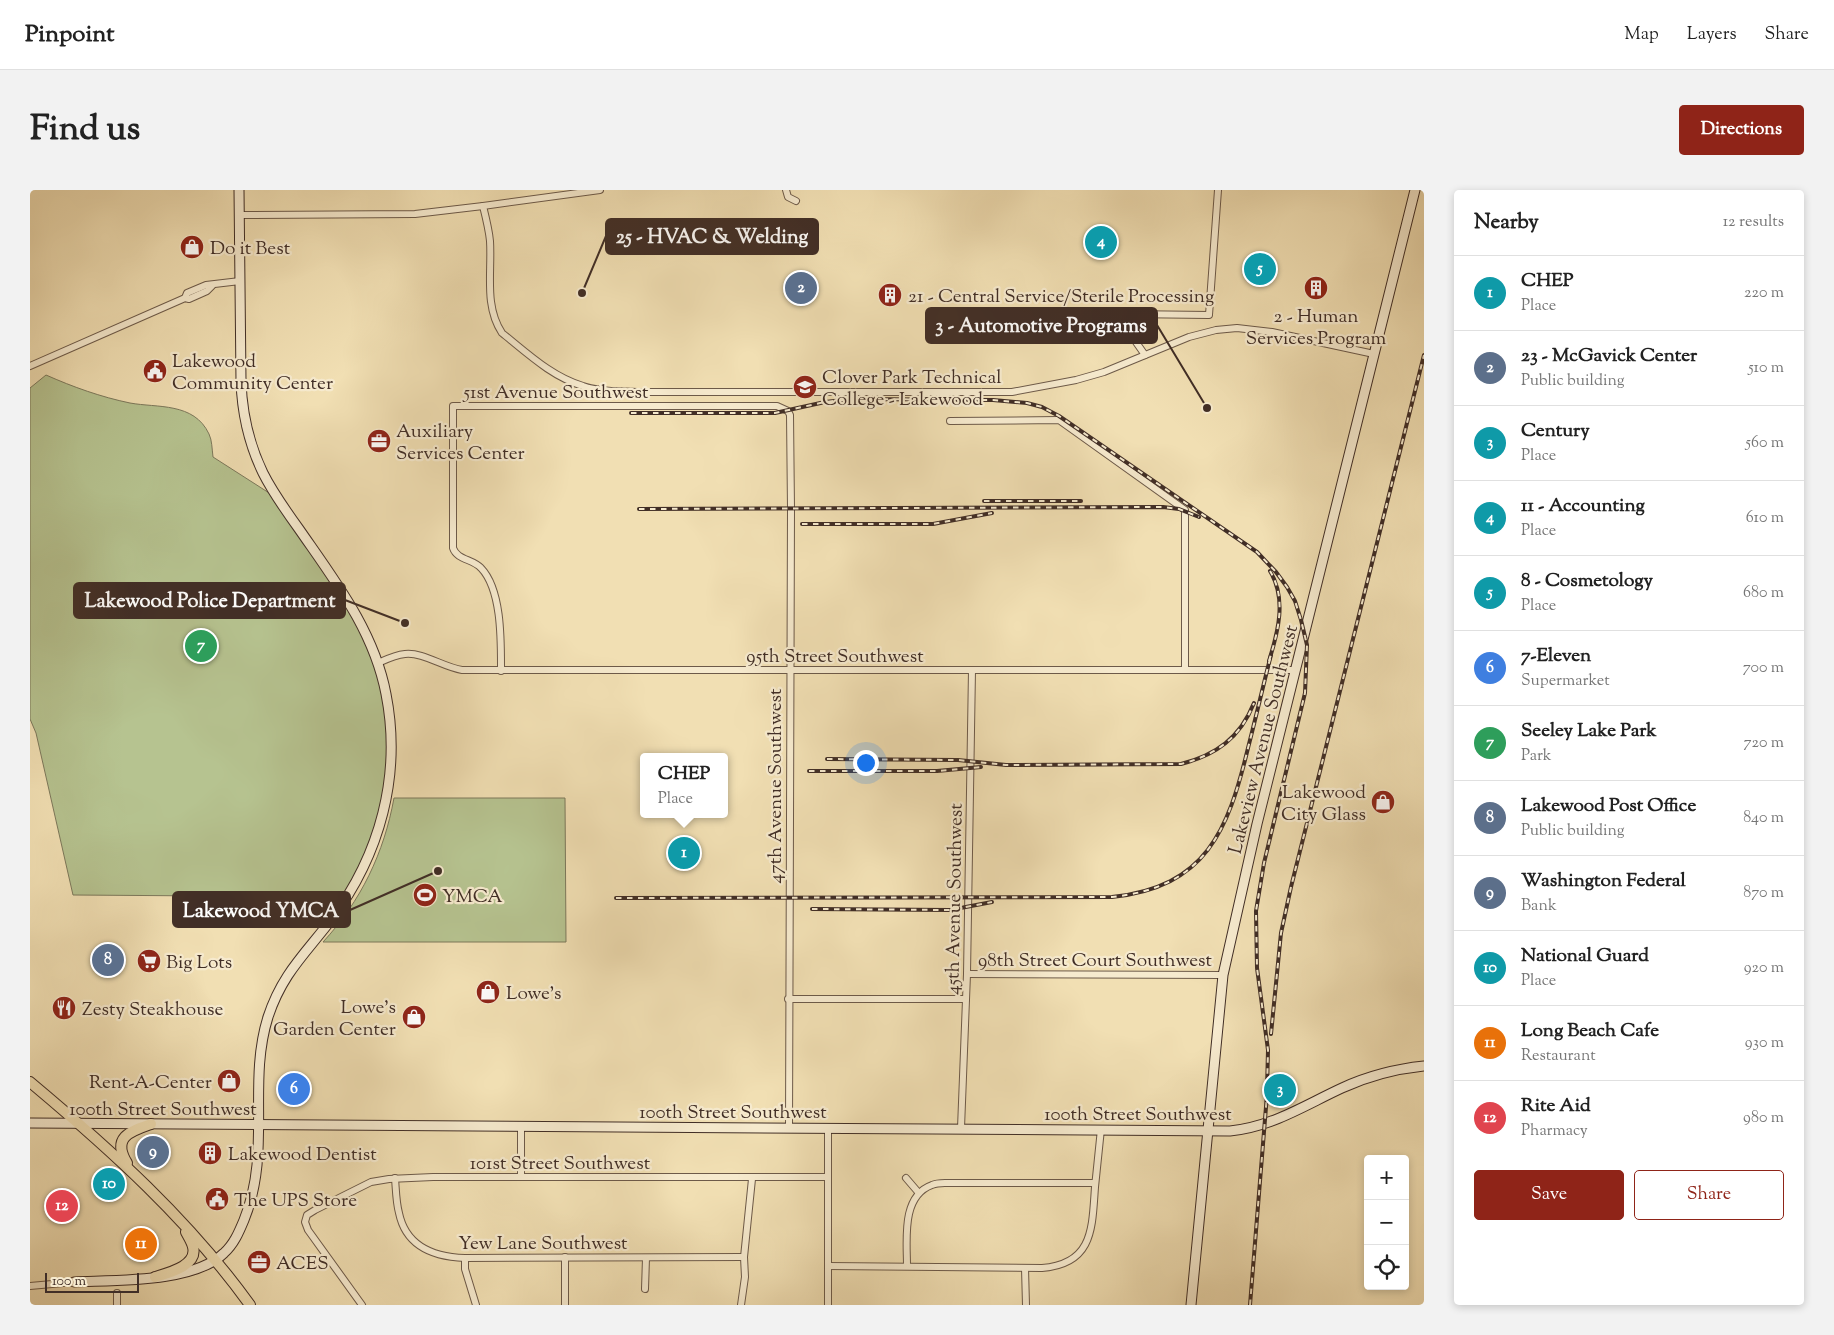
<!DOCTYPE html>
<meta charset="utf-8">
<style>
body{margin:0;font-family:"Sorts Mill Goudy",serif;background:#f2f2f2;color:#222}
.controls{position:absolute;right:15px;bottom:15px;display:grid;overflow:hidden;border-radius:5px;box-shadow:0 2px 8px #0003}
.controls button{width:45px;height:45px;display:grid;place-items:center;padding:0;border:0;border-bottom:1px solid #e0e0e0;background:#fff;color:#222;font:25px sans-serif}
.scale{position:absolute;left:15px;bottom:12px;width:94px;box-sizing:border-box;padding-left:5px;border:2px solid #412e26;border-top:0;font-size:14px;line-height:18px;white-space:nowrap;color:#412e26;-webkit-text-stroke:4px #f6eace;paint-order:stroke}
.you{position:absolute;left:835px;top:572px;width:18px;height:18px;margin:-12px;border:4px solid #fff;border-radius:50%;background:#1a73e8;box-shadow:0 0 0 8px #1a73e833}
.badge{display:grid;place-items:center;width:32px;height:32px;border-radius:50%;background:#8f2418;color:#fff;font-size:16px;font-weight:700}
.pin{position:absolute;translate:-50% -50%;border:2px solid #fff;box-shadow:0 1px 5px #0006}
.popup{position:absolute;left:610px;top:563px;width:88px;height:65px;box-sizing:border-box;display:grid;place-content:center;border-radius:5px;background:#fff;filter:drop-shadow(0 1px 4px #0005);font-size:16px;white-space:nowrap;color:#767676}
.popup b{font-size:19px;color:#222}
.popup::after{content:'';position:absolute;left:50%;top:100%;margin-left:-10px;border:10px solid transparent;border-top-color:#fff}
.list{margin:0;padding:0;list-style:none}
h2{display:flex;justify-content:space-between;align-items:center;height:65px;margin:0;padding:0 20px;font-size:21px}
h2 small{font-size:16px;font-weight:400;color:#767676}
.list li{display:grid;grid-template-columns:32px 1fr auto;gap:15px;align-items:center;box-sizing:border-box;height:75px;padding:0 20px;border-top:1px solid #e0e0e0}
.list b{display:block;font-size:19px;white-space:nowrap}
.list p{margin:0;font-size:16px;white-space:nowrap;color:#767676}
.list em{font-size:16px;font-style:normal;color:#767676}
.actions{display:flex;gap:10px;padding:15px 20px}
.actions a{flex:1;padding:11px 0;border:1px solid #8f2418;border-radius:5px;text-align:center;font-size:18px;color:#8f2418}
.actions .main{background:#8f2418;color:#fff}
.icon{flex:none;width:28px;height:28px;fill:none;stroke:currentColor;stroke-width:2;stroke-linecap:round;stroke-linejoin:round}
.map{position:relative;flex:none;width:1394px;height:1115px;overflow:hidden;border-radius:5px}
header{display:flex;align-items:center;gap:30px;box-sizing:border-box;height:70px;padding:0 25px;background:#fff;border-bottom:1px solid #e0e0e0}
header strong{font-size:24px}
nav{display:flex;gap:28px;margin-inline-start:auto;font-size:18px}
.intro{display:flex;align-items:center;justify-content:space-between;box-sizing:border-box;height:120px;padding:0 30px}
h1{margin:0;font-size:35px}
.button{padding:12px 22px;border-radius:5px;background:#8f2418;color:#fff;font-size:18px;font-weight:700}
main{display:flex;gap:30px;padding:0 30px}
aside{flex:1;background:#fff;border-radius:5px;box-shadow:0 2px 8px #0003}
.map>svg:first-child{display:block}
.green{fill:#b6c390;stroke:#7c785b}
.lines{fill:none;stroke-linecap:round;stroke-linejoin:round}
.street-casing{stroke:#6d5a49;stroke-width:8}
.secondary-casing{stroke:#412e26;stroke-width:11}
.primary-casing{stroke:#412e26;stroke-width:12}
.street{stroke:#f6eace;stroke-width:6}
.secondary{stroke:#f6eace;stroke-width:9}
.primary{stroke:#f1dfb3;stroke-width:10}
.rail-casing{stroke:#412e26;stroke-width:4}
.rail{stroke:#f6eace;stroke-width:2;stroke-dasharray:5.5;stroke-linecap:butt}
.labels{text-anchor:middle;stroke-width:4.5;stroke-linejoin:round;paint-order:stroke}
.poi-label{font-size:19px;fill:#412e26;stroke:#f6eace;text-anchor:start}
.street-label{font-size:19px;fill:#412e26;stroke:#f6eace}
.leader{fill:none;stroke:#412e26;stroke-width:2}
.callout-dot{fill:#412e26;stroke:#f6eace;stroke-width:2}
.callout{fill:#412e26;stroke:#412e26;stroke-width:2}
.callout-label{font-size:20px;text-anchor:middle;font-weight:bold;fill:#fff}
</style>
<header>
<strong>Pinpoint</strong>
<nav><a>Map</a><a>Layers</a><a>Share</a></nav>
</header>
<div class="intro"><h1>Find us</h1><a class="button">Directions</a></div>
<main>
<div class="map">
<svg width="1394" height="1115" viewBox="0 0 1394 1115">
<rect width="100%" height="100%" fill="#f1dfb3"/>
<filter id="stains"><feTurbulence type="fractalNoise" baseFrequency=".004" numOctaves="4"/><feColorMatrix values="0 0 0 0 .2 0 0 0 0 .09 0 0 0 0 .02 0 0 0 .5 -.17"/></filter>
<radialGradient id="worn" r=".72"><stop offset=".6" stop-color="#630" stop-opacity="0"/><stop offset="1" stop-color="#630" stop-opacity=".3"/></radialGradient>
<g class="green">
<path d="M 16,185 C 43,197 71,207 100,213 C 127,218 164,212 179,244 C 182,250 182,259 183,267 L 247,308 L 327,424 L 358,515 L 356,612 L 317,707 L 43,705 L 6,543 L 0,529 L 0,198 Z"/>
<path d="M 364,608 L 535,608 L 536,752 L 293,752 C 331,711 354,663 364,608 Z"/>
</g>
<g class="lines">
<g class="street-casing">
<g id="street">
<path d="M 756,0 L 758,7 L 766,11"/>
<path d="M 453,16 C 456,28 459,40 460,51 C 462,82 454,116 472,143 C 497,163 522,187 553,196 C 570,202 589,201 607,202 L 982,202 L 1046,190 L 1074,182 L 1159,147 L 1186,140 L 1207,138 L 1242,142 L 1344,164"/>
<path d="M 209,25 L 385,24 L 453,16 L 570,0"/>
<path d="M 155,108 L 157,103 L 176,95 L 210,91"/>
<path d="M 1115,165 L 1101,145 L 1095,124 L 1179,125 L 1188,0"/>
<path d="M 0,176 L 155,108 L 159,109 L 177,101 L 182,96"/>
<path d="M 920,231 L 1029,230 L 1155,320 L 1155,480"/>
<path d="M 348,473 C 357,469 365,465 375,464 C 393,462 413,477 432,480 L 1266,480"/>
<path d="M 471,481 C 471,451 472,400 451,378 C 443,369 427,370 423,358 L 423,216 L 747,216 L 758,221 L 760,225 L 761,319 L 759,938"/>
<path d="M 937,784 L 1193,785"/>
<path d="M 758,809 L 936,809"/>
<path d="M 798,938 L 798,1115"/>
<path d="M 931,938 L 937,784 L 942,480"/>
<path d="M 491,987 L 491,936"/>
<path d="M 365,988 C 366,1000 366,1012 369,1023 C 376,1057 405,1067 435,1068 L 714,1067"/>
<path d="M 876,988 L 888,1002"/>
<path d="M 535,1067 L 535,1115"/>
<path d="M 435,1068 L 435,1079 L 446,1115"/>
<path d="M 798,1076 L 1012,1078 C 1064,1074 1062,1037 1065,997 C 1067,977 1069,958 1071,939"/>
<path d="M 877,1076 C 877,1050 871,1006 902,995 C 908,992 915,993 921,993 L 1065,993"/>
<path d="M 995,1078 L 996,1115"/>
<path d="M 0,1096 L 44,1092"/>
<path d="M 615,1099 L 616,1068"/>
<path d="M 87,1103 L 87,1115"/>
<path d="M 332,1115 L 278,1040 L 275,1032 L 277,1025 L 285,1020 L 341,992 L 359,989 L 403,987 L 797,987"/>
<path d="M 711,1115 L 715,1087 L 714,1067 L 722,989"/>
</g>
</g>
<g class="secondary-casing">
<g id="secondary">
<path d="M 0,933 L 1200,941 C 1242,937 1275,915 1312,898 C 1338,886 1365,879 1394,876"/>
<path d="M 44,1092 C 85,1090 164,1093 194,1063 C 204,1054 209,1042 214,1030 C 242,961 217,894 238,827 C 252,784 275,764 301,730 C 350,665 372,585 356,504 C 344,441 305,391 269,339 C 256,321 243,303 233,283 C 219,254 212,223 211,191 L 209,0"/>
<path d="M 1161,1115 L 1193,785 L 1227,634 L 1385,0"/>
</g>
</g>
<g class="primary-casing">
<g id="primary">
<path d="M 0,892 C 80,959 159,1030 220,1115"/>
<path d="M 97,973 C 81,947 101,941 121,934"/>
<path d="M 125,1087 C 138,1083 168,1076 163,1057 C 162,1052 158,1046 156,1042"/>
</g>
</g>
<use href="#street" class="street"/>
<use href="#secondary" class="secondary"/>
<use href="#primary" class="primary"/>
<g class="rail-casing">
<g id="rail">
<path d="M 601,223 L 745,223 L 795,212 L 823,209 L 963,210 L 997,213 L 1012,217 L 1029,226 L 1227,362 L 1246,382 L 1257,397 L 1265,411 L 1271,430 L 1277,455 L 1275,503 L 1234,673 L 1226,721 L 1227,778 L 1238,860 L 1237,899"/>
<path d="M 954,311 L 1051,311"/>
<path d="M 609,319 L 1133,317 L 1149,319 L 1169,327"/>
<path d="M 772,334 L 903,334 L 962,323"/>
<path d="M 1239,471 C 1248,442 1257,409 1240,381"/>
<path d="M 797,569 L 928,570 L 976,575 L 1151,574 C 1186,565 1210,548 1224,513"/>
<path d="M 779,581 L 907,581 L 951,577"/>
<path d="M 586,708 L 1082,707 C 1176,697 1198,641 1218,558 C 1226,527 1233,496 1241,465"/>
<path d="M 782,719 L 920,720 L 962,712"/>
<path d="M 1241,844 L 1251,743 L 1261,697 L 1394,165"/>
<path d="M 1220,1115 L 1238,892"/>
</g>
</g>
<use href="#rail" class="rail"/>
</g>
<defs>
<g id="shop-disc" transform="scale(1.25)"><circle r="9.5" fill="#8f2418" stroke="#f6eace"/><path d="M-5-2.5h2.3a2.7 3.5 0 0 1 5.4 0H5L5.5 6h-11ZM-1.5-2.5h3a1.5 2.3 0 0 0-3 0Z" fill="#fff"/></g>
<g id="building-disc" transform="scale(1.25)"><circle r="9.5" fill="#8f2418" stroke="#f6eace"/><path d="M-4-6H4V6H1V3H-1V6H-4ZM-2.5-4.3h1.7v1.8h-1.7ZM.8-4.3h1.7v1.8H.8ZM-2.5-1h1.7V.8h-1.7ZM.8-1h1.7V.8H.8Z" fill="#fff"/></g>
<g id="civic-disc" transform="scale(1.25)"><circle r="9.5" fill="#8f2418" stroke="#f6eace"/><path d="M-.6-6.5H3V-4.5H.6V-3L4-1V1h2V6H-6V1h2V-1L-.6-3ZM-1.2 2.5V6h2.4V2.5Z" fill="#fff"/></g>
<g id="university-disc" transform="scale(1.25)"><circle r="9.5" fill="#8f2418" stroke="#f6eace"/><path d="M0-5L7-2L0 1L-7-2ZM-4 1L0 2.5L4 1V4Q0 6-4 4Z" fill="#fff"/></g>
<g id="office-disc" transform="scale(1.25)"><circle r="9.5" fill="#8f2418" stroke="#f6eace"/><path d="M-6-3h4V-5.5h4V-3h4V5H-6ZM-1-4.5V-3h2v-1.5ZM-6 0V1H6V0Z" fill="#fff"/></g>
<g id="stadium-disc" transform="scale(1.25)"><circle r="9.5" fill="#8f2418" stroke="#f6eace"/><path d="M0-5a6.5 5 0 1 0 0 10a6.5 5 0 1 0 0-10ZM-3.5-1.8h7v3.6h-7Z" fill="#fff"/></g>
<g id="supermarket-disc" transform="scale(1.25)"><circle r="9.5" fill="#8f2418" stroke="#f6eace"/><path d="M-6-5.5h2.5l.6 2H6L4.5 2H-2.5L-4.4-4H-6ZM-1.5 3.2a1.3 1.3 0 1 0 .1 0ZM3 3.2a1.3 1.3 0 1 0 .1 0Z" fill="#fff"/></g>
<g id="restaurant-disc" transform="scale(1.25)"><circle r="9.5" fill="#8f2418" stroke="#f6eace"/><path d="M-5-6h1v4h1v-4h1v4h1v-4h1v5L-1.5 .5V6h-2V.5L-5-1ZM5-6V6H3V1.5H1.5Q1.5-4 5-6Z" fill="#fff"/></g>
</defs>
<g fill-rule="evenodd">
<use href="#shop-disc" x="162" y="57"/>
<use href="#building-disc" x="1286" y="98"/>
<use href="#building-disc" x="860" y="105"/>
<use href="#civic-disc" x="125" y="181"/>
<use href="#university-disc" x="775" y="197"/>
<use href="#office-disc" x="349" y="251"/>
<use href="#shop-disc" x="1353" y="612"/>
<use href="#stadium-disc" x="395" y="705"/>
<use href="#supermarket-disc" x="119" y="771"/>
<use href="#shop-disc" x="458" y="802"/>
<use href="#restaurant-disc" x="34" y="818"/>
<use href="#shop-disc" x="384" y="827"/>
<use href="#shop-disc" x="199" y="891"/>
<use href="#building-disc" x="180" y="963"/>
<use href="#civic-disc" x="187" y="1009"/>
<use href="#office-disc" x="229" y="1072"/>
</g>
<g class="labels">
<g class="poi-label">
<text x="180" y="64">Do it Best</text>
<text x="878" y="112">21 - Central Service/Sterile Processing</text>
<text x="1286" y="132" text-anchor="middle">2 - Human<tspan x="1286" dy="22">Services Program</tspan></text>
<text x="142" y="177">Lakewood<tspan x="142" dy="22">Community Center</tspan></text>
<text x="792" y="193">Clover Park Technical<tspan x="792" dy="22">College - Lakewood</tspan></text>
<text x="366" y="247">Auxiliary<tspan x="366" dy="22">Services Center</tspan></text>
<text x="1336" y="608" text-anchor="end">Lakewood<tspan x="1336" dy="22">City Glass</tspan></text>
<text x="412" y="712">YMCA</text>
<text x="136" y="778">Big Lots</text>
<text x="476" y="809">Lowe's</text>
<text x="366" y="823" text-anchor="end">Lowe's<tspan x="366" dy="22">Garden Center</tspan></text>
<text x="52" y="825">Zesty Steakhouse</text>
<text x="182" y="898" text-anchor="end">Rent-A-Center</text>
<text x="198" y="970">Lakewood Dentist</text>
<text x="204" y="1016">The UPS Store</text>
<text x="246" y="1079">ACES</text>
</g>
<g class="street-label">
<text x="526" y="208">51st Avenue Southwest</text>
<text x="805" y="472">95th Street Southwest</text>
<text transform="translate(1232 549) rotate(-76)" y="7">Lakeview Avenue Southwest</text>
<text transform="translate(744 596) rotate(-90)" y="7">47th Avenue Southwest</text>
<text transform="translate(923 709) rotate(-89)" y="7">45th Avenue Southwest</text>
<text x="1065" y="776">98th Street Court Southwest</text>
<text x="133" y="925">100th Street Southwest</text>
<text x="703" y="928">100th Street Southwest</text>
<text x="1108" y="930">100th Street Southwest</text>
<text x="530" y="979">101st Street Southwest</text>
<text x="513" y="1059">Yew Lane Southwest</text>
</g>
</g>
<path class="leader" d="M552 103L576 46M1177 218L1127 135M375 433L315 410M408 681L320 720"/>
<g class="callout-dot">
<circle cx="552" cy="103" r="5"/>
<circle cx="1177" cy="218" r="5"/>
<circle cx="375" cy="433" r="5"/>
<circle cx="408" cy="681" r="5"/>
</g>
<g class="callout">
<rect x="576" y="29" width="212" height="35" rx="5"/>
<rect x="896" y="118" width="231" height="35" rx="5"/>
<rect x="44" y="393" width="271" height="35" rx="5"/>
<rect x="143" y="702" width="177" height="35" rx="5"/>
</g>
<g class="callout-label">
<text x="682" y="53">25 - HVAC &amp; Welding</text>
<text x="1011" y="142">3 - Automotive Programs</text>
<text x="180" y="417">Lakewood Police Department</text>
<text x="231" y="727">Lakewood YMCA</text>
</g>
<rect width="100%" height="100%" filter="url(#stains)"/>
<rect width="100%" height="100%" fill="url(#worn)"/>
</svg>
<div class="controls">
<button>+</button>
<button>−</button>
<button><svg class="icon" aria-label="locate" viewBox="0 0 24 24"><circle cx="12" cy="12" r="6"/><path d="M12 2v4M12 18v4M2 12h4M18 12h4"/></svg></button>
</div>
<div class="scale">100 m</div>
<div class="you"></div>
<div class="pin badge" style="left:654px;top:663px;background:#0f9aa8">1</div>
<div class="popup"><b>CHEP</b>Place</div>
<div class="pin badge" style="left:771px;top:98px;background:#5c6f8a">2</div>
<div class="pin badge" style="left:1250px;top:900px;background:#0f9aa8">3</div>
<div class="pin badge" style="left:1071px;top:52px;background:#0f9aa8">4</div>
<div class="pin badge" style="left:1230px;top:79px;background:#0f9aa8">5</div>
<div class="pin badge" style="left:264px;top:899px;background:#3f7fe0">6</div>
<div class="pin badge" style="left:171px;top:456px;background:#2e9e5b">7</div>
<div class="pin badge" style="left:78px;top:770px;background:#5c6f8a">8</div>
<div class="pin badge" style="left:123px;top:962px;background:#5c6f8a">9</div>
<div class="pin badge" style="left:79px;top:994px;background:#0f9aa8">10</div>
<div class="pin badge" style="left:111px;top:1054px;background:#e8710a">11</div>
<div class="pin badge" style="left:32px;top:1016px;background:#e0444e">12</div>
</div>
<aside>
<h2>Nearby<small>12 results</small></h2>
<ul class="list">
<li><span class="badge" style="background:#0f9aa8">1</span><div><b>CHEP</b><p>Place</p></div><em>220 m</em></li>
<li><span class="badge" style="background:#5c6f8a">2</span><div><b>23 - McGavick Center</b><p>Public building</p></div><em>510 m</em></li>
<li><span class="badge" style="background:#0f9aa8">3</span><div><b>Century</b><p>Place</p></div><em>560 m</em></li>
<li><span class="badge" style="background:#0f9aa8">4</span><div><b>11 - Accounting</b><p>Place</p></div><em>610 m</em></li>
<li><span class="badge" style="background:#0f9aa8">5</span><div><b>8 - Cosmetology</b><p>Place</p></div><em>680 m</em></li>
<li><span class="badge" style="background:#3f7fe0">6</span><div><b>7-Eleven</b><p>Supermarket</p></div><em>700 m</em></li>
<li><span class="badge" style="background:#2e9e5b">7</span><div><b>Seeley Lake Park</b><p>Park</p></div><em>720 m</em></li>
<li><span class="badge" style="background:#5c6f8a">8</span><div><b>Lakewood Post Office</b><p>Public building</p></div><em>840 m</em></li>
<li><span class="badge" style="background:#5c6f8a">9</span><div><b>Washington Federal</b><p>Bank</p></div><em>870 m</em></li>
<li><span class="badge" style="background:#0f9aa8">10</span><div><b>National Guard</b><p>Place</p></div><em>920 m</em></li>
<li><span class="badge" style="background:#e8710a">11</span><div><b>Long Beach Cafe</b><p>Restaurant</p></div><em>930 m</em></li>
<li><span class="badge" style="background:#e0444e">12</span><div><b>Rite Aid</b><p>Pharmacy</p></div><em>980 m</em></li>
</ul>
<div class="actions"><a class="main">Save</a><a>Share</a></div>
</aside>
</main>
